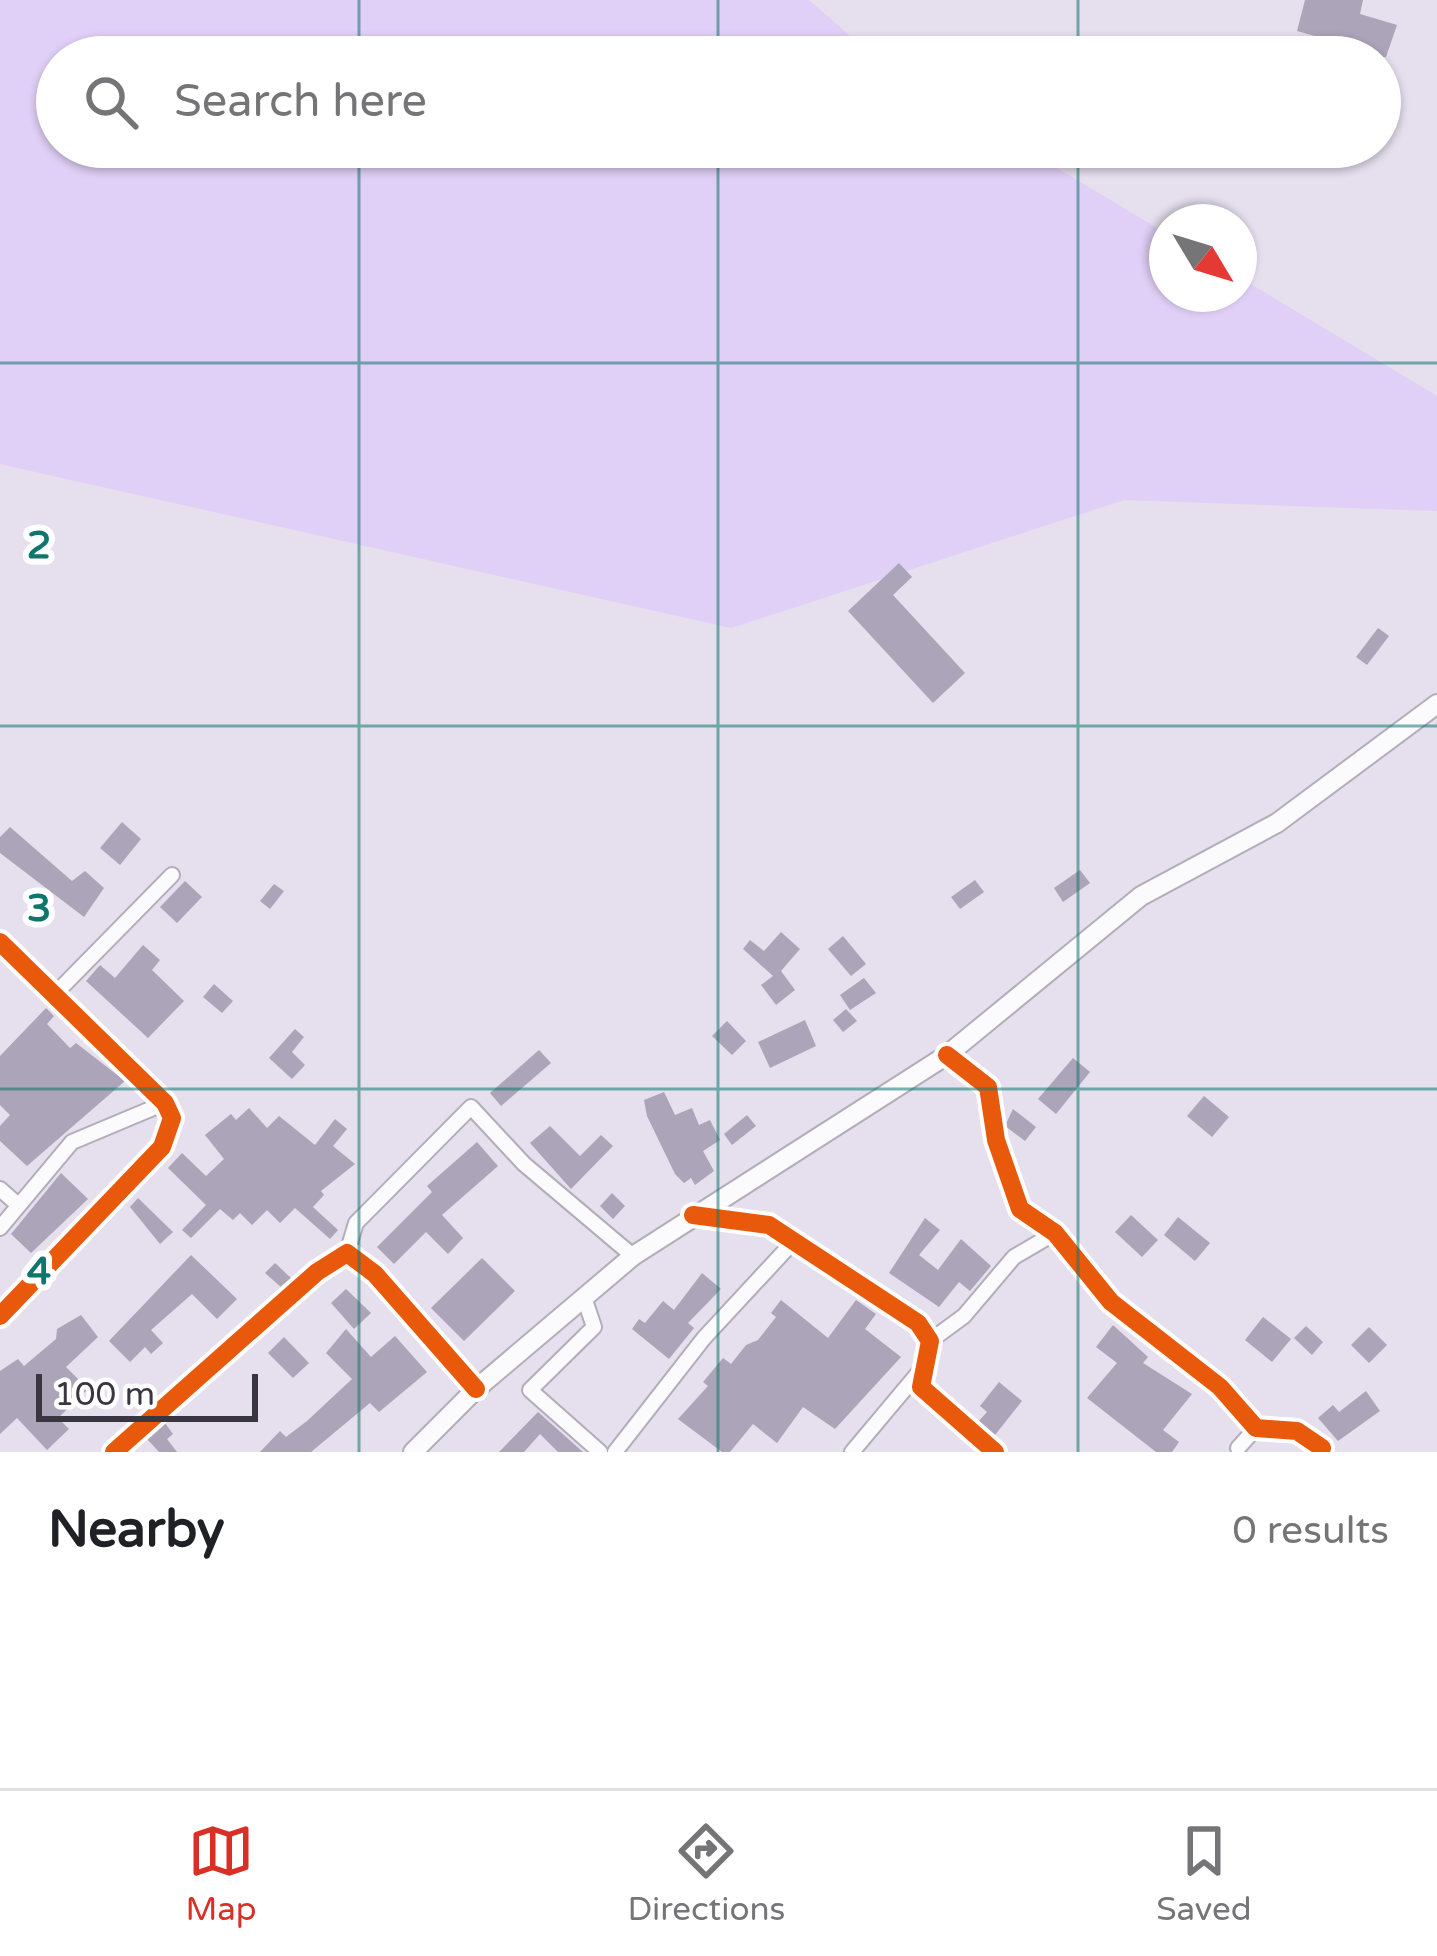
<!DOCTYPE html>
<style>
body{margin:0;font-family:"Varela Round",sans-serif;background:#f2f2f2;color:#202124}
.compass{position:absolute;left:1149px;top:204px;width:108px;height:108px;border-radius:50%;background:#fff;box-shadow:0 3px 9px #0004;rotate:128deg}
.scale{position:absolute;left:36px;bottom:30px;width:222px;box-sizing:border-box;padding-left:12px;border:6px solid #3a3641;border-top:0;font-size:33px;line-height:42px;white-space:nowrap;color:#3a3641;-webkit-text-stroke:9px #fff;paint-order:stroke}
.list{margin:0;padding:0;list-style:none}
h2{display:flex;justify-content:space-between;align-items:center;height:156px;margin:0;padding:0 48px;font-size:51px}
h2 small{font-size:39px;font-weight:400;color:#757577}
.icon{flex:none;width:66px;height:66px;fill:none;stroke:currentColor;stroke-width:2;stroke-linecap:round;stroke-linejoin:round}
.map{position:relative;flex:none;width:1437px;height:1452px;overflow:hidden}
.search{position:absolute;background:#fff;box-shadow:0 3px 9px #0004;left:36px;right:36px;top:36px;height:132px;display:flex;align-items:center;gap:30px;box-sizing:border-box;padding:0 42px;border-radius:66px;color:#757577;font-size:45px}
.sheet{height:336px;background:#fff}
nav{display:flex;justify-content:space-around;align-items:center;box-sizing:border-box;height:168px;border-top:3px solid #e0e0e0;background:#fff;font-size:33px;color:#757577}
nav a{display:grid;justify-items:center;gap:6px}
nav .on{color:#d93025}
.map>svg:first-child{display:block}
.green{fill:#e0cff6}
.building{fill:#aca4b8}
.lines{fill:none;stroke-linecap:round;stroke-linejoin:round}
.minor-casing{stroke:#b2adb9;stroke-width:18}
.secondary-casing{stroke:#b2adb9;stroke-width:22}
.minor{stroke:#fbfafc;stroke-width:14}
.secondary{stroke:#fbfafc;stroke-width:18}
.cycleway-casing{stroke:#fff;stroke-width:26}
.cycleway{stroke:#e8590c;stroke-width:18}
.grid{fill:none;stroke:#0f766e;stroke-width:3;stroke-opacity:0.55}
.grid-label{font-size:39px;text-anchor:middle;font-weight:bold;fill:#0f766e;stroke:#fff;stroke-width:12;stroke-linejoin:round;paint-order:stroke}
</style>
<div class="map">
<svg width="1437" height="1452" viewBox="0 0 1437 1452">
<rect width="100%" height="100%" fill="#e5dfee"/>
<path class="green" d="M 0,0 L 809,0 L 874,57 L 57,57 L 57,147 L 1022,147 L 1167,234 L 1167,294 L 1239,294 L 1239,277 L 1437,396 L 1437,511 L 1124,500 L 731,628 L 0,464 Z"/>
<g class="building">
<path d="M 1305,0 L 1363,0 L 1360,14 L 1397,25 L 1386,57 L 1324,57 L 1329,40 L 1297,31 Z"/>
<path d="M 899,563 L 912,577 L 893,595 L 965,673 L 933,703 L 848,611 Z"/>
<path d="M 1378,628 L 1389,636 L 1367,665 L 1356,657 Z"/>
<path d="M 122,822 L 141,839 L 120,865 L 100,848 Z"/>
<path d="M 10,827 L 72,881 L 85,871 L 104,888 L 84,917 L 0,853 L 0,837 Z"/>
<path d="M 1080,870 L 1090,883 L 1063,902 L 1054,888 Z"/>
<path d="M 975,880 L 984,892 L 960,909 L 951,897 Z"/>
<path d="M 185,881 L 202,897 L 177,923 L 160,907 Z"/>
<path d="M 274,884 L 284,891 L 270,909 L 260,901 Z"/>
<path d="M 781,932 L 800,949 L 781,971 L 795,990 L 776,1005 L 761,985 L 773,976 L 743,949 L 750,940 L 764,951 Z"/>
<path d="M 843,936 L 866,964 L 851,976 L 828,949 Z"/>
<path d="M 143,945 L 160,960 L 152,970 L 184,1001 L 148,1038 L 86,981 L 100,965 L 115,978 Z"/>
<path d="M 864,978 L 876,993 L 850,1010 L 840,995 Z"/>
<path d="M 214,984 L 233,1001 L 222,1013 L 203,997 Z"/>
<path d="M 46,1008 L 54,1016 L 47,1024 L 70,1048 L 76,1043 L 125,1081 L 27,1166 L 0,1141 L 0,1126 L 10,1115 L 0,1105 L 0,1056 Z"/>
<path d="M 846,1009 L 857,1021 L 843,1032 L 833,1020 Z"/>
<path d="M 805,1020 L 816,1046 L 770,1068 L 758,1042 Z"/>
<path d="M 727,1021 L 746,1041 L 732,1055 L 712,1036 Z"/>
<path d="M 295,1029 L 304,1037 L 292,1052 L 305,1065 L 292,1079 L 269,1058 Z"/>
<path d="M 539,1050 L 551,1063 L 501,1106 L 490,1093 Z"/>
<path d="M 1073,1058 L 1090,1072 L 1056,1114 L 1038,1099 Z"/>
<path d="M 664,1092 L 675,1115 L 692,1108 L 699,1125 L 710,1120 L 720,1140 L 703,1151 L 714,1171 L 695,1185 L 691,1178 L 684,1183 L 675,1174 L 647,1116 L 644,1100 Z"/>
<path d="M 1204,1096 L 1229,1117 L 1212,1137 L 1187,1116 Z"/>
<path d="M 249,1108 L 267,1128 L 279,1116 L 315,1145 L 335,1119 L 347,1129 L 333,1146 L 355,1164 L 321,1191 L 324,1195 L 313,1207 L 338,1230 L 330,1239 L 295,1208 L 280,1223 L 267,1210 L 252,1225 L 240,1213 L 233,1220 L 220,1209 L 191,1238 L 182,1230 L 206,1205 L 168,1168 L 182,1153 L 206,1176 L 224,1159 L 205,1135 L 231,1114 L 236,1120 Z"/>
<path d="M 1013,1109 L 1036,1127 L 1025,1141 L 1005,1126 Z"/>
<path d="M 747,1115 L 756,1126 L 732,1145 L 724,1134 Z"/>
<path d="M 550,1126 L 580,1156 L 601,1135 L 613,1146 L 571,1189 L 530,1143 Z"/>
<path d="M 477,1142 L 498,1166 L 442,1215 L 463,1238 L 448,1254 L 426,1232 L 394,1264 L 377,1247 L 432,1192 L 427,1186 Z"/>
<path d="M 61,1173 L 88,1199 L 31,1253 L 11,1234 Z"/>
<path d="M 612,1193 L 625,1206 L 613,1219 L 600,1206 Z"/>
<path d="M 138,1198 L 173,1232 L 160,1244 L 130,1207 Z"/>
<path d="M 1131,1215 L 1158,1240 L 1142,1257 L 1115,1232 Z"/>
<path d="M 1178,1217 L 1210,1243 L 1195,1261 L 1164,1235 Z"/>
<path d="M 925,1218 L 940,1230 L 919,1255 L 938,1270 L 961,1239 L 991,1266 L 970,1291 L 959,1282 L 939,1307 L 889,1273 Z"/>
<path d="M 191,1255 L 237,1299 L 217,1319 L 192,1294 L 151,1330 L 163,1343 L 151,1354 L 145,1347 L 130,1362 L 109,1341 Z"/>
<path d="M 482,1258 L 515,1291 L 464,1341 L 431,1308 Z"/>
<path d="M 275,1263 L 292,1279 L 282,1288 L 265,1273 Z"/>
<path d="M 702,1273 L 721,1289 L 688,1323 L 694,1328 L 669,1359 L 632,1329 L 639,1319 L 645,1323 L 663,1301 L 674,1310 Z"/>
<path d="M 346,1289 L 371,1313 L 354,1329 L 331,1303 Z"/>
<path d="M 781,1300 L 828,1338 L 856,1300 L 876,1314 L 865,1329 L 901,1357 L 835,1429 L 803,1407 L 777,1443 L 753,1424 L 730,1452 L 722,1452 L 678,1419 L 708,1386 L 703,1382 L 723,1358 L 731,1364 L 746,1345 L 758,1340 L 776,1317 L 771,1313 Z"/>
<path d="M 81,1315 L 98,1337 L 66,1367 L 88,1389 L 58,1418 L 69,1429 L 47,1450 L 17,1418 L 0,1434 L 0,1371 L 18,1359 L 24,1366 L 56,1339 L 57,1329 Z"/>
<path d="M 1263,1317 L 1291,1339 L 1272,1362 L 1245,1340 Z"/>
<path d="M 1113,1325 L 1148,1357 L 1143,1363 L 1192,1394 L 1163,1430 L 1179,1442 L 1172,1452 L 1156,1452 L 1087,1398 L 1117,1363 L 1096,1347 Z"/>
<path d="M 1306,1326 L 1323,1342 L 1312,1355 L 1294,1338 Z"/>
<path d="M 1369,1327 L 1387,1345 L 1369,1363 L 1351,1345 Z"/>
<path d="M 346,1329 L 371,1357 L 395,1336 L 427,1372 L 379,1412 L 370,1403 L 311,1452 L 260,1452 L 280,1431 L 286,1437 L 307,1421 L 352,1379 L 326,1353 Z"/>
<path d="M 284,1337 L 309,1363 L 293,1378 L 268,1353 Z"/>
<path d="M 999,1382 L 1022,1401 L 995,1435 L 978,1422 L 987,1412 L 980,1406 Z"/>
<path d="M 1366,1391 L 1380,1411 L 1338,1441 L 1318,1418 L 1333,1405 L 1339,1412 Z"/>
<path d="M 538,1412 L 583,1452 L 558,1452 L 540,1434 L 524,1452 L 499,1452 Z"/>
<path d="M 165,1423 L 173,1434 L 167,1439 L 177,1452 L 159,1452 L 147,1439 Z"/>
</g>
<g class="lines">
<g class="minor-casing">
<g id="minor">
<path d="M 0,942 L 165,1103 L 172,1118 L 162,1147 L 0,1316"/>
<path d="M 56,993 L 172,875"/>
<path d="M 947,1055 L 988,1087 L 996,1140 L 1020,1209 L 1055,1233 L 1111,1302 L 1220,1387 L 1256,1428 L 1297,1431 L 1322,1448"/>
<path d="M 0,1189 L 18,1205"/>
<path d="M 693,1215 L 769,1225 L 918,1323 L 930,1341 L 921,1387 L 995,1452"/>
<path d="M 0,1228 L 72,1142 L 165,1103"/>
<path d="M 347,1253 L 356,1223 L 471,1107 L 524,1164 L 633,1256"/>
<path d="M 585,1300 L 594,1327 L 530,1390 L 600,1452"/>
<path d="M 930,1341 L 964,1316 L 1014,1257 L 1055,1233"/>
<path d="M 1238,1448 L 1256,1428"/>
<path d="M 114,1452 L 317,1272 L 347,1253 L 375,1274 L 476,1389"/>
<path d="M 615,1452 L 704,1338 L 794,1241"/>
<path d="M 852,1452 L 920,1371"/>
</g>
</g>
<g class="secondary-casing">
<path id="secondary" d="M 413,1452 L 476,1389 L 633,1256 L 947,1055 L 1141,896 L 1277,823 L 1437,704"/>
</g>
<use href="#minor" class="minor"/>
<use href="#secondary" class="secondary"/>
<g class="cycleway-casing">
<g id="cycleway">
<path d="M 0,942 L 165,1103 L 172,1118 L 162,1147 L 0,1316"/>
<path d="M 947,1055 L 988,1087 L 996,1140 L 1020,1209 L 1055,1233 L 1111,1302 L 1220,1387 L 1256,1428 L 1297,1431 L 1322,1448"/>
<path d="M 693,1215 L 769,1225 L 918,1323 L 930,1341 L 921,1387 L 995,1452"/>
<path d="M 114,1452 L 317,1272 L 347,1253 L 375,1274 L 476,1389"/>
</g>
</g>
<use href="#cycleway" class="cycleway"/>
</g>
<path class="grid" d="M 359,0 L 359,57M 718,0 L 718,57M 1078,0 L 1078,57M 359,147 L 359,1452M 718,147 L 718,1452M 1078,147 L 1078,1452M 0,363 L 1437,363M 0,726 L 1437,726M 0,1089 L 1437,1089"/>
<g class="grid-label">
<text x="39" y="558">2</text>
<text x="39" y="921">3</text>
<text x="39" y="1284">4</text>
</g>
</svg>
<svg class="compass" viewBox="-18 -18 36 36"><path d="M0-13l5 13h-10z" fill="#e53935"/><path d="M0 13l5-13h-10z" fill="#757577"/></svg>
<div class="scale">100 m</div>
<div class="search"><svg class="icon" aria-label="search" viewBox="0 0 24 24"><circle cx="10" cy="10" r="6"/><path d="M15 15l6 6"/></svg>Search here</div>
</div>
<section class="sheet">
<h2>Nearby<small>0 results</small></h2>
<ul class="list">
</ul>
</section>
<nav>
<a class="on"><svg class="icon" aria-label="map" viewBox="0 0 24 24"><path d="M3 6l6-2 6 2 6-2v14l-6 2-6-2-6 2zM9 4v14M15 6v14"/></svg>Map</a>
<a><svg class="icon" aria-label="directions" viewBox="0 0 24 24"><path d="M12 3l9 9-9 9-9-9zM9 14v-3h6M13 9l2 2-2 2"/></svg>Directions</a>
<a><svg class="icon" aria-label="saved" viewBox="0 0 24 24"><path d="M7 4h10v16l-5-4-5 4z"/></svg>Saved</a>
</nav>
